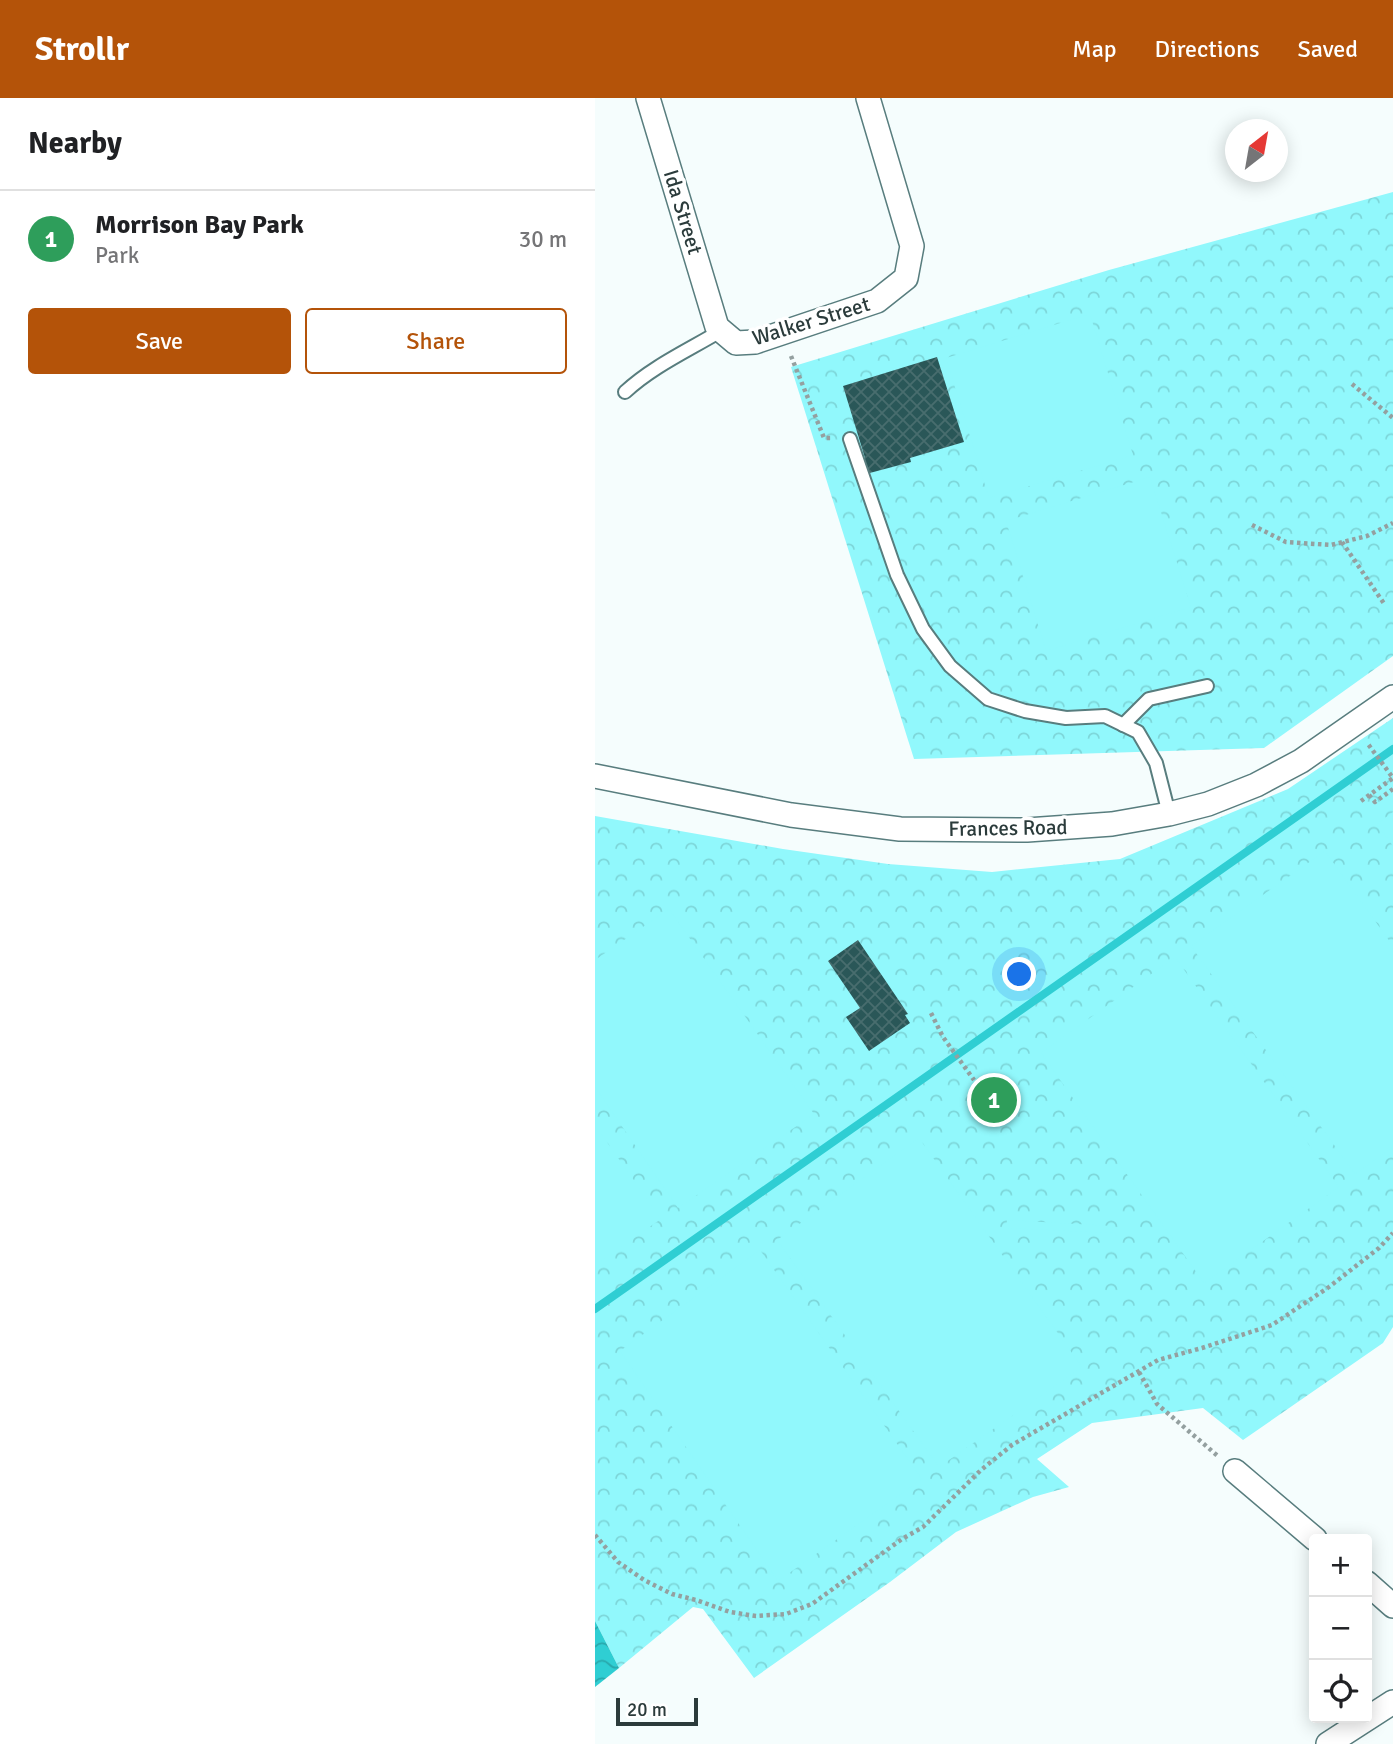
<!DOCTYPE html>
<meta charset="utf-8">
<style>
body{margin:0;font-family:Signika,sans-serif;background:#f6f6f6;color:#202124}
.controls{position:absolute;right:21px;bottom:21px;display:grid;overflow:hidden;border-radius:7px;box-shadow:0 4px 18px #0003}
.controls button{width:63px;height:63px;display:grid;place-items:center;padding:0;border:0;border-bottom:2px solid #e0e0e0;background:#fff;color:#202124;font:35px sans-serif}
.compass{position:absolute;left:630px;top:21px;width:63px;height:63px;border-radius:50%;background:#fff;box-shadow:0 4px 18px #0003;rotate:31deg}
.scale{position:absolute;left:21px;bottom:18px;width:82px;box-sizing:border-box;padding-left:7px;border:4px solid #2b3b3b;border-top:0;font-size:19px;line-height:24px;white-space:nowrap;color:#2b3b3b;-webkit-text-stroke:5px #fff;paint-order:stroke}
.you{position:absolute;left:425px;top:877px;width:24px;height:24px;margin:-18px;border:5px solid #fff;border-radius:50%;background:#1a73e8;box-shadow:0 0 0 10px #1a73e833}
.badge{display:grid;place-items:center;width:46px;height:46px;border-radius:50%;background:#b45309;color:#fff;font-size:23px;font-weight:700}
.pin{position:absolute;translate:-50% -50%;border:4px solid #fff;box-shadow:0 2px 7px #0006}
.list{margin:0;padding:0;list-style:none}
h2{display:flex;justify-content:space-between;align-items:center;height:91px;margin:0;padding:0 28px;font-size:30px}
h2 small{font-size:23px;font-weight:400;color:#757577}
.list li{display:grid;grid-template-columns:46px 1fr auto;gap:21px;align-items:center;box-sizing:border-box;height:98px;padding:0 28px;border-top:2px solid #e0e0e0}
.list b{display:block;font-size:26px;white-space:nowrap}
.list p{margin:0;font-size:23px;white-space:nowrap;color:#757577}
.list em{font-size:23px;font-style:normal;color:#757577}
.actions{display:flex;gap:14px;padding:21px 28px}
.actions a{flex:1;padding:16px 0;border:2px solid #b45309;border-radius:7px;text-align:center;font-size:24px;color:#b45309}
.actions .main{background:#b45309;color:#fff}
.icon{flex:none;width:38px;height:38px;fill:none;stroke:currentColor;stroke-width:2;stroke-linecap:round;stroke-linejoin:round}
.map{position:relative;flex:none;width:798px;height:1646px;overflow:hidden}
header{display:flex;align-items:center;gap:42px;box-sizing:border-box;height:98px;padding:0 35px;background:#b45309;color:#fff}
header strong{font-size:33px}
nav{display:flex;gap:38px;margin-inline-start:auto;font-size:24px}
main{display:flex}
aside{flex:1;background:#fff}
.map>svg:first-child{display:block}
.park{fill:url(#park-crowns)}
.pitch{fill:#91f8fc}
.water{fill:url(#water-waves)}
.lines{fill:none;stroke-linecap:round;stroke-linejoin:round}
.stream{stroke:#2fced3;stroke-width:8}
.building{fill:url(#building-cross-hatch)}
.service-casing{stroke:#587d7e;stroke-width:16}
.minor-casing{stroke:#587d7e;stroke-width:26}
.path{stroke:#94a0a0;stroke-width:4.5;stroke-dasharray:3.5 3.5;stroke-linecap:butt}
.service{stroke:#fff;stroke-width:12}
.minor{stroke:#fff;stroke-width:23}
.labels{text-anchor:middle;stroke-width:7;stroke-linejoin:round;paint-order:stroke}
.street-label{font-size:21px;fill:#2b3b3b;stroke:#fff}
</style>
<header>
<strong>Strollr</strong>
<nav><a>Map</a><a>Directions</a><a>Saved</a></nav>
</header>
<main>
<aside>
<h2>Nearby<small></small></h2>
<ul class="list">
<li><span class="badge" style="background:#2e9e5b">1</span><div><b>Morrison Bay Park</b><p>Park</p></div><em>30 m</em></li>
</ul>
<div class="actions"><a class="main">Save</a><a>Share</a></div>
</aside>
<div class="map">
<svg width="798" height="1646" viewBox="0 0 798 1646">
<defs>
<pattern id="park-crowns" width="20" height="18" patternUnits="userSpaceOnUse" patternTransform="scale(1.75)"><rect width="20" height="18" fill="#91f8fc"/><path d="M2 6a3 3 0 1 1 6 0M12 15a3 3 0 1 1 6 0" fill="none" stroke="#7dd6d9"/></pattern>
<pattern id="water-waves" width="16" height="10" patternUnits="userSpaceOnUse" patternTransform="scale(1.75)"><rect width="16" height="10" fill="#2fced3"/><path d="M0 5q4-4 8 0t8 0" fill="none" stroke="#28a8ac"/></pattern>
<pattern id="building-cross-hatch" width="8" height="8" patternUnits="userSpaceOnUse" patternTransform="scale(1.75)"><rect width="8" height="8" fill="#2a5758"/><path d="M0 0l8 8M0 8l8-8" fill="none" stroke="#486d6e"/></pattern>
</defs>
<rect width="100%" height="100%" fill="#f5fdfd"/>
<g class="park">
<path d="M 798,94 L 798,558 L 669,650 L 319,661 L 196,269 L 514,172 Z"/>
<path d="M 798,620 L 798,1229 L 788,1245 L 648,1342 L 608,1310 L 497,1325 L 442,1361 L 474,1389 L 438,1399 L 361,1434 L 295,1484 L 159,1580 L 108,1511 L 98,1509 L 24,1570 L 0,1523 L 0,718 L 188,751 L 293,766 L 397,774 L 525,761 L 693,691 Z"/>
</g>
<g class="pitch">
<path d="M 495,216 L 538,357 L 394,400 L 351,260 Z"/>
<path d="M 555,379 L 596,509 L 451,553 L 411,423 Z"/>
<path d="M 798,714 L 798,748 L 782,726 Z"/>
<path d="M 730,753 L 798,848 L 798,1049 L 760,1076 L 596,848 Z"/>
<path d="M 74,811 L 219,1016 L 83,1110 L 0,989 L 0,862 Z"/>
<path d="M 580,859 L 744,1089 L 609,1185 L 446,955 Z"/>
<path d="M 0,1027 L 66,1121 L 0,1167 Z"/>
<path d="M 324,1040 L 487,1269 L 344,1369 L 182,1142 Z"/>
<path d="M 412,1122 L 518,1128 L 517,1135 L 411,1130 Z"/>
<path d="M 165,1152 L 327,1381 L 183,1483 L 25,1253 Z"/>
</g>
<path class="water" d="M 0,1523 L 24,1570 L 0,1589 Z"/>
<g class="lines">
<path class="stream" d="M 0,1211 L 798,651"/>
</g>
<g class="building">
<path d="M 342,259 L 369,344 L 315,360 L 316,364 L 271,376 L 266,361 L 270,360 L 248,288 Z"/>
<path d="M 263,842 L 313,916 L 310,917 L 315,925 L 274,953 L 251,919 L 265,910 L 233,863 Z"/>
</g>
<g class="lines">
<g class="service-casing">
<g id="service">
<path d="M 30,294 C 58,268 94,252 127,232"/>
<path d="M 255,341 L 302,477 L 328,531 L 355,568 L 393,601 L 430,613 L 471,620 L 510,618 L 543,634 L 561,665 L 574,716"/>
<path d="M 528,627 L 554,601 L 612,588"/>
</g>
</g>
<g class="minor-casing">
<g id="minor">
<path d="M 53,0 L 122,229 L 141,245 L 160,244 L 282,203 L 311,180 L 317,148 L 273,0"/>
<path d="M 0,678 L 196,717 L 305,731 L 432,732 L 517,726 L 574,716 L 613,706 L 661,687 L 706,663 L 798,599"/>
<path d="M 640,1373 L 720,1441"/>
<path d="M 772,1485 L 798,1508"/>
<path d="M 733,1646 L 798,1604"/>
</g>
</g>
<g class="path">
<path d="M 196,258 L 229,340 L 237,340"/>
<path d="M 757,286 L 798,320"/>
<path d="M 657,427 L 691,444 L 736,447 L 772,438 L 798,425"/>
<path d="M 747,444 L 790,507"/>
<path d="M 774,697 L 780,704 L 798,691"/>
<path d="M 766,703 L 798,680 L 773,646 L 774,645"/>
<path d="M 336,915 L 348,939 L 379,982"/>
<path d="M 544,1274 L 562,1306 L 624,1359"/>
<path d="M 0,1437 L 23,1464 L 49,1482 L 77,1496 L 101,1502 L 135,1514 L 161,1518 L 191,1516 L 217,1506 L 307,1441 L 328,1429 L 386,1372 L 417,1347 L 563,1262 L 607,1250 L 677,1227 L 734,1189 L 784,1150 L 798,1135"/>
</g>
<use href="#service" class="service"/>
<use href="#minor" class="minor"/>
</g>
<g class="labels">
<g class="street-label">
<text transform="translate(88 114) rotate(73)" y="7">Ida Street</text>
<text transform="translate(216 223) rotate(-17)" y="7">Walker Street</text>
<text transform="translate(413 730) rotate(-1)" y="7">Frances Road</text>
</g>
</g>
</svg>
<div class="controls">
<button>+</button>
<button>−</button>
<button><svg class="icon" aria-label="locate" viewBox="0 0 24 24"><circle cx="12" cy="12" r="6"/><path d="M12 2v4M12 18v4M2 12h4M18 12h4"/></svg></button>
</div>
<svg class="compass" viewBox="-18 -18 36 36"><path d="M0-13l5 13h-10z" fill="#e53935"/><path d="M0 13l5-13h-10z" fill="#757577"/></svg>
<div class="scale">20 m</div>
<div class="you"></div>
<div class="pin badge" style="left:399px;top:1002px;background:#2e9e5b">1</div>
</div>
</main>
